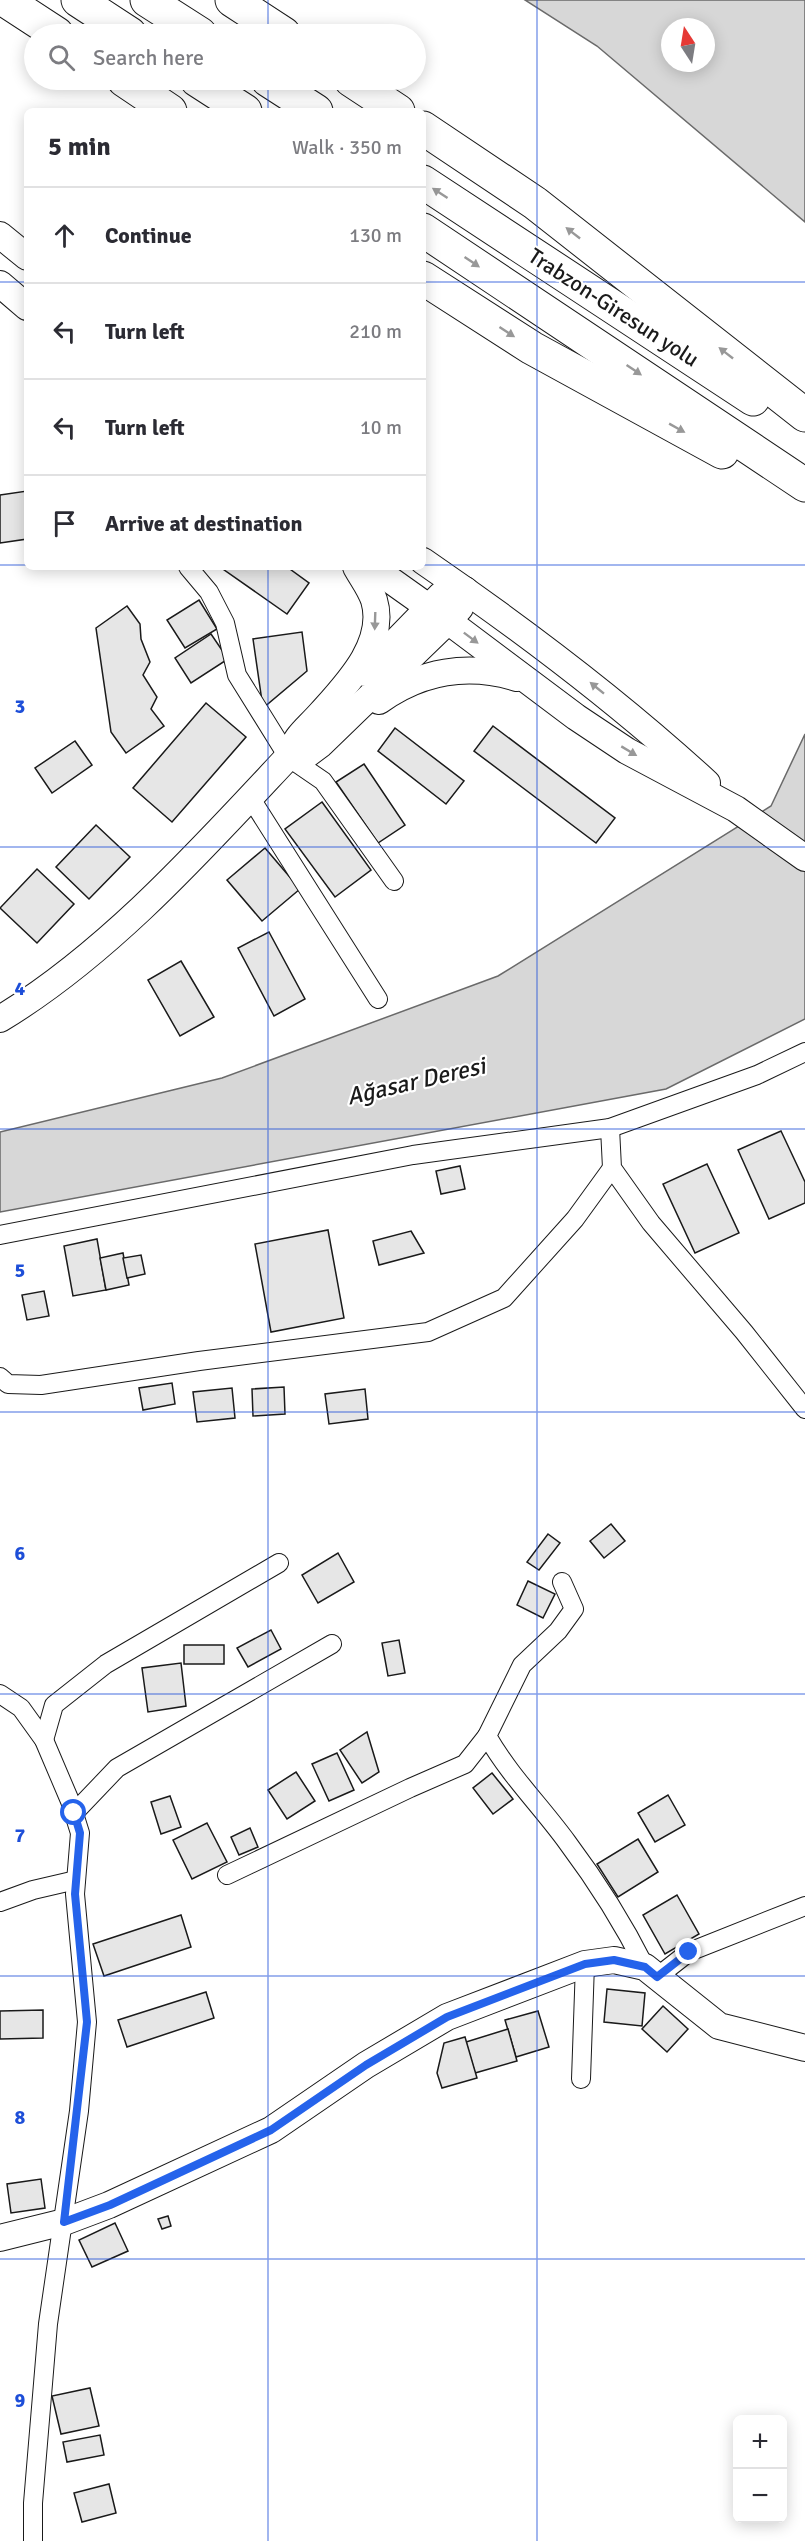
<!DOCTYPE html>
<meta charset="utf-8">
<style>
body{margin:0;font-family:Signika,sans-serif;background:#f2f2f3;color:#2b2b33}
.controls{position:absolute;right:18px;bottom:18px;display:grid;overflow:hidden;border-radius:9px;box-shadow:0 3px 15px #0003}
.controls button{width:54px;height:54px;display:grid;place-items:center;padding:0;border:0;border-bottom:2px solid #e1e1e2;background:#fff;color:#2b2b33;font:30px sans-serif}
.compass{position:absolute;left:661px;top:18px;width:54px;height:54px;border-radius:50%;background:#fff;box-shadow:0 3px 15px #0003;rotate:348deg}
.stop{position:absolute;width:18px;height:18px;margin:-14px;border:4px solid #2563eb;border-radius:50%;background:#fff}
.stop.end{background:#2563eb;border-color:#fff;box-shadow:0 2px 6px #0008}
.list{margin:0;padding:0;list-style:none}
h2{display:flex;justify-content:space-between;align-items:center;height:78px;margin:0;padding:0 24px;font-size:26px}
h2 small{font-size:20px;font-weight:400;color:#7c7c81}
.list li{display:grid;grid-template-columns:39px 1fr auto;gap:18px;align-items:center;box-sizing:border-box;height:96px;padding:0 24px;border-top:2px solid #e1e1e2}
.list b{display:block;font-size:22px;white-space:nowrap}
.list em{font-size:20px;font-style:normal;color:#7c7c81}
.icon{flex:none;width:33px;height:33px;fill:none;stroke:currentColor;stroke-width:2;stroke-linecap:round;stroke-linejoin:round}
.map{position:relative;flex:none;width:805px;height:2541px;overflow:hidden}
.search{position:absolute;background:#fff;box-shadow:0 3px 15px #0003;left:24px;top:24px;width:402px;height:66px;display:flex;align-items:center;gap:15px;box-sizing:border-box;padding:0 21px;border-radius:33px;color:#7c7c81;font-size:22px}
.panel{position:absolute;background:#fff;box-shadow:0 3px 15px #0003;left:24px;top:108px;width:402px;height:462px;border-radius:9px}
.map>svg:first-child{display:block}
.water{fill:#d7d7d7;stroke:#6a6a6a;stroke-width:1.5;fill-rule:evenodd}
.building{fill:#e6e6e6;stroke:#1a1a1a;stroke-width:1.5}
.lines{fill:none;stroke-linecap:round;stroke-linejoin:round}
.street-casing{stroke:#1a1a1a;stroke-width:20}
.secondary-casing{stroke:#1a1a1a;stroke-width:28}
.highway-casing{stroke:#1a1a1a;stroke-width:35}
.street{stroke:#fff;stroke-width:18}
.secondary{stroke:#fff;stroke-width:26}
.highway{stroke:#fff;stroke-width:33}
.oneway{fill:#989898}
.route{stroke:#2563eb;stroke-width:8}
.grid{fill:none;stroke:#1d4ed8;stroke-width:1.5;stroke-opacity:0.55}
.labels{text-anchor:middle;stroke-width:4.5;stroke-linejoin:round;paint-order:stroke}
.street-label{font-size:22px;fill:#1a1a1a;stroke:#fff}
.water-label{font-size:24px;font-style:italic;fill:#1a1a1a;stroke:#fff}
.grid-label{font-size:20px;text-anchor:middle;font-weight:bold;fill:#1d4ed8;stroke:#fff;stroke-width:4.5;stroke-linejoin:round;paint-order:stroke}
</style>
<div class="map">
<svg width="805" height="2541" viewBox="0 0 805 2541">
<rect width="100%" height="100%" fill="#fff"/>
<g class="water">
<path d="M 525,0 L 805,0 L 805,222 L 597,46 ZM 670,27 L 706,27 L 706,63 L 670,63 Z"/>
<path d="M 805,734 L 805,1019 L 666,1089 L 0,1212 L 0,1132 L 222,1078 L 498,976 L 771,806 Z"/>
</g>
<g class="building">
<path d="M 27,491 L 27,539 L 0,543 L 0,495 Z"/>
<path d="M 220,567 L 287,567 L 309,583 L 287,614 Z"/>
<path d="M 199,600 L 217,629 L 185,648 L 167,620 Z"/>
<path d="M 127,606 L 140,624 L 141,639 L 150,662 L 143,675 L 157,697 L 151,709 L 164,726 L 126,753 L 111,732 L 96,628 Z"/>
<path d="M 302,632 L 307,671 L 263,708 L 253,639 Z"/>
<path d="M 211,634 L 228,659 L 191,683 L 175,658 Z"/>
<path d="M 206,703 L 246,737 L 172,822 L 133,788 Z"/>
<path d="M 493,726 L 615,818 L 596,843 L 474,751 Z"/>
<path d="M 395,728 L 464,781 L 446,804 L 378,751 Z"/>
<path d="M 75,741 L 92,765 L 52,793 L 35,768 Z"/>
<path d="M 364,764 L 405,825 L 378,843 L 336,782 Z"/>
<path d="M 322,802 L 371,870 L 335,897 L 285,829 Z"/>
<path d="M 96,825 L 130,857 L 89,899 L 56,867 Z"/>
<path d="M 265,848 L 300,889 L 262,921 L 227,880 Z"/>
<path d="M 37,869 L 74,904 L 37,943 L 0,908 Z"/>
<path d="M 269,932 L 305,999 L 274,1016 L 238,948 Z"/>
<path d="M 181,961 L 214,1017 L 180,1036 L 148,980 Z"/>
<path d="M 781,1131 L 805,1182 L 805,1203 L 769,1219 L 738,1150 Z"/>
<path d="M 707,1164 L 739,1233 L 695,1253 L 663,1184 Z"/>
<path d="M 460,1166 L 465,1189 L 441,1194 L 436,1171 Z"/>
<path d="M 328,1230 L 344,1318 L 271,1332 L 255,1244 Z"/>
<path d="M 411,1231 L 424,1253 L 379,1265 L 373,1241 Z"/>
<path d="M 97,1239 L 106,1290 L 73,1296 L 64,1246 Z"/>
<path d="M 123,1253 L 129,1285 L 106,1290 L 100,1258 Z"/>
<path d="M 141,1255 L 145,1274 L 127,1278 L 123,1258 Z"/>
<path d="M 44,1291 L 49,1316 L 27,1320 L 22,1295 Z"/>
<path d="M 172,1383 L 175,1404 L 143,1410 L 139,1388 Z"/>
<path d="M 284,1387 L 285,1414 L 253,1416 L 252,1389 Z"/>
<path d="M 232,1388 L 235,1418 L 197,1422 L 193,1392 Z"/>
<path d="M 365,1389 L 368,1419 L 329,1424 L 325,1394 Z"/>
<path d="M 611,1524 L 625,1541 L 604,1558 L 590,1541 Z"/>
<path d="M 548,1534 L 560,1543 L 539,1570 L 527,1562 Z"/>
<path d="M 338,1553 L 354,1582 L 318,1603 L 302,1575 Z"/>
<path d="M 528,1581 L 555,1594 L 543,1618 L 517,1605 Z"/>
<path d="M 271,1630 L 281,1649 L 248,1667 L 237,1648 Z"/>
<path d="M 399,1640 L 405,1673 L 388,1676 L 382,1643 Z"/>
<rect x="184" y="1645" width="40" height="19"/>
<path d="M 181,1663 L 186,1706 L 148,1712 L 142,1668 Z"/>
<path d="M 367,1732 L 379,1772 L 362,1783 L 340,1750 Z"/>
<path d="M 337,1753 L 354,1790 L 329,1801 L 312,1764 Z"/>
<path d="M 296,1772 L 315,1801 L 287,1819 L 268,1790 Z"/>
<path d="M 492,1773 L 513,1799 L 493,1814 L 473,1788 Z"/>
<path d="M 668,1795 L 685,1825 L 655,1842 L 638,1813 Z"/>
<path d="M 170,1796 L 181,1827 L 161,1834 L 151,1802 Z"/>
<path d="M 207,1823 L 227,1862 L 192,1879 L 173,1840 Z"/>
<path d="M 250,1828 L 258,1847 L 239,1855 L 231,1837 Z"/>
<path d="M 638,1839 L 658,1872 L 618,1897 L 597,1864 Z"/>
<path d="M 677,1895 L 699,1934 L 665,1954 L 643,1915 Z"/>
<path d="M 181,1915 L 191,1947 L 104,1976 L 93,1944 Z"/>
<path d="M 607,1989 L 645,1993 L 642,2026 L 604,2022 Z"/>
<path d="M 206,1992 L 214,2018 L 127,2047 L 118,2020 Z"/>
<path d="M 663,2006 L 688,2029 L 667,2052 L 642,2029 Z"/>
<path d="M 43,2010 L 43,2038 L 0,2039 L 0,2011 Z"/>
<path d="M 538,2011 L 549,2047 L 516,2057 L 505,2020 Z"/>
<path d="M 508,2029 L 517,2061 L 475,2073 L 466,2042 Z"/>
<path d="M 465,2037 L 477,2078 L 442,2088 L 437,2073 L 444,2043 Z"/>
<path d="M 41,2179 L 45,2208 L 11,2213 L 7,2184 Z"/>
<path d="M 168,2216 L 171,2226 L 162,2229 L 158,2219 Z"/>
<path d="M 115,2223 L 128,2251 L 92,2267 L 79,2240 Z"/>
<path d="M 90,2388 L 99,2426 L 61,2434 L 52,2396 Z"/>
<path d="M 100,2435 L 104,2455 L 67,2462 L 63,2442 Z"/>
<path d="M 109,2484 L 116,2513 L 82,2522 L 74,2493 Z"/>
</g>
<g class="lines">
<g class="street-casing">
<g id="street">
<path d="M 188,567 L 209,592 L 225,623 L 237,675 L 288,757 L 323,781 L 394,881"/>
<path d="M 250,797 L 378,999"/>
<path d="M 610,1128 L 612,1168 L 651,1223 L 744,1332 L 805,1409"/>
<path d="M 0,1235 L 413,1155 L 610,1128 L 757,1075 L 805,1052"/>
<path d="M 0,1377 L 8,1384 L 41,1385 L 199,1361 L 428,1332 L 504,1298 L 575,1219 L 612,1168"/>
<path d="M 562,1582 L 574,1609 L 558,1631 L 522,1665 L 487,1736 C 510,1776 540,1805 567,1842 C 597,1882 623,1923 645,1967"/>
<path d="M 0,1694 L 21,1708 L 44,1740 L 70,1801 L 80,1833 L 75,1894 L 87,2022 L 79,2111 L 48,2324 L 33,2503 L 33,2541"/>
<path d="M 44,1740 L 54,1705 L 106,1664 L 279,1563"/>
<path d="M 74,1813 L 117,1768 L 332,1644"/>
<path d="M 227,1875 L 410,1788 L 465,1764 L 487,1736"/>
<path d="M 0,1902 L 33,1890 L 76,1880"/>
<path d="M 657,1977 L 689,1952 L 805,1906"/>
<path d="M 581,2079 L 585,1964"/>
</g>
</g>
<g class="secondary-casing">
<g id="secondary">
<path d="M 0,235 L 27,257"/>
<path d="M 0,284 L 27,307"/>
<path d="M 423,561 C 522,629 618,701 707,783"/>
<path d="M 372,567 L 448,621 L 576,717 L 627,751 L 736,809 L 805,858"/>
<path d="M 379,701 C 421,671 468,663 517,678"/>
<path d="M 288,757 L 305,756 L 321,744 L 448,621 L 460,608 L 465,590 L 441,595 L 365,673"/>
<path d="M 0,1019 C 109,953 201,850 288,757 C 297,734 305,731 321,713 C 347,684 387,643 374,600 C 370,588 362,578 356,567"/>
<path d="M 0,2238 L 64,2222 L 109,2205 L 271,2130 L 366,2065 L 447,2017 L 585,1964 L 614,1960 L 645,1967 L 719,2026 L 805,2048"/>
</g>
</g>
<g class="highway-casing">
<g id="highway">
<path d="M 5,0 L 57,34"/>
<path d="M 78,0 L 130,34"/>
<path d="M 147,0 L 200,34"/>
<path d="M 232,0 L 284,34"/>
<path d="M 124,80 L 170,111"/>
<path d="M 197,80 L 245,111"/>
<path d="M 268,80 L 316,111"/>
<path d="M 351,80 L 398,111"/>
<path d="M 423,128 L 535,203 L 805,415"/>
<path d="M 423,182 L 753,399"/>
<path d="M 423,230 L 805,485"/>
<path d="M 423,278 L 532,348 L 722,452"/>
</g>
</g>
<use href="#street" class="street"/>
<use href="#secondary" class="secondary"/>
<use href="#highway" class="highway"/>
</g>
<defs><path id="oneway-solid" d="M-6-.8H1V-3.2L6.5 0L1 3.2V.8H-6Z" transform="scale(1.5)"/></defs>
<g class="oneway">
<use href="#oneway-solid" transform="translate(440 193) rotate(-147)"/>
<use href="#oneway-solid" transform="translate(573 233) rotate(-142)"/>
<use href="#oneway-solid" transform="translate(472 262) rotate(34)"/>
<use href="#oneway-solid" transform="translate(507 332) rotate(33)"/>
<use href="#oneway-solid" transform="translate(726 353) rotate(-142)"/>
<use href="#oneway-solid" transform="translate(634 370) rotate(34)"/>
<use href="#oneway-solid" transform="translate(677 428) rotate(29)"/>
<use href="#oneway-solid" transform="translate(375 621) rotate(92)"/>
<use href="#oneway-solid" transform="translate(471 638) rotate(37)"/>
<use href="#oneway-solid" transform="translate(597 688) rotate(-141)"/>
<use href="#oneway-solid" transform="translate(629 751) rotate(31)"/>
</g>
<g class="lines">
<path class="route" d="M 74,1813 L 80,1833 L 75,1894 L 87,2022 L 64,2222 L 110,2205 L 271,2130 L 366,2065 L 447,2017 L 585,1964 L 614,1960 L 645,1967 L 657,1977 L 689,1952"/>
</g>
<path class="grid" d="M 268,0 L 268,34M 537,0 L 537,2541M 268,80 L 268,111M 0,282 L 27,282M 423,282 L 805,282M 0,565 L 27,565M 423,565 L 805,565M 268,567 L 268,2541M 0,847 L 805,847M 0,1129 L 805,1129M 0,1412 L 805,1412M 0,1694 L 805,1694M 0,1976 L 805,1976M 0,2259 L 805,2259"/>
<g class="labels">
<g class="street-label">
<text transform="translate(614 307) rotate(33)" y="8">Trabzon-Giresun yolu</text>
</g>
<g class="water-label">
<text transform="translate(416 1081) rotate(-13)" y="8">Ağasar Deresi</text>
</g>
</g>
<g class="grid-label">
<text x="20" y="713">3</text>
<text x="20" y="995">4</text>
<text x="20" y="1277">5</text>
<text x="20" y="1560">6</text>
<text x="20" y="1842">7</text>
<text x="20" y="2124">8</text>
<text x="20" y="2407">9</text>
</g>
</svg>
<div class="controls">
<button>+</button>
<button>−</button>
</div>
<svg class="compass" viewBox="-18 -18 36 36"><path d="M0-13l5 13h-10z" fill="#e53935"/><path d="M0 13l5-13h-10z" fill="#7c7c81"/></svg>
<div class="stop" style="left:74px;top:1813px"></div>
<div class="stop end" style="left:689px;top:1952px"></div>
<div class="search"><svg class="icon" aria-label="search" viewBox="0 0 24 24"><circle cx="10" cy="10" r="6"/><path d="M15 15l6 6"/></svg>Search here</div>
<section class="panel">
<h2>5 min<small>Walk · 350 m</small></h2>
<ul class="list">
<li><svg class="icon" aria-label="ahead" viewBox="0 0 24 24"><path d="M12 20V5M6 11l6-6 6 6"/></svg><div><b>Continue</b></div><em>130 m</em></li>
<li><svg class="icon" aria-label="left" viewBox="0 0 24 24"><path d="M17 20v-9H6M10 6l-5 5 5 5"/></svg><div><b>Turn left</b></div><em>210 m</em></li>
<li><svg class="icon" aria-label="left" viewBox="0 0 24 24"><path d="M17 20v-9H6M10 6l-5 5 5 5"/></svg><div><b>Turn left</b></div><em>10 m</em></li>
<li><svg class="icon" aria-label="arrive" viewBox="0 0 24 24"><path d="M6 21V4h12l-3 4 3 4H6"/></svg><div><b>Arrive at destination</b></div></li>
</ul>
</section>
</div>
